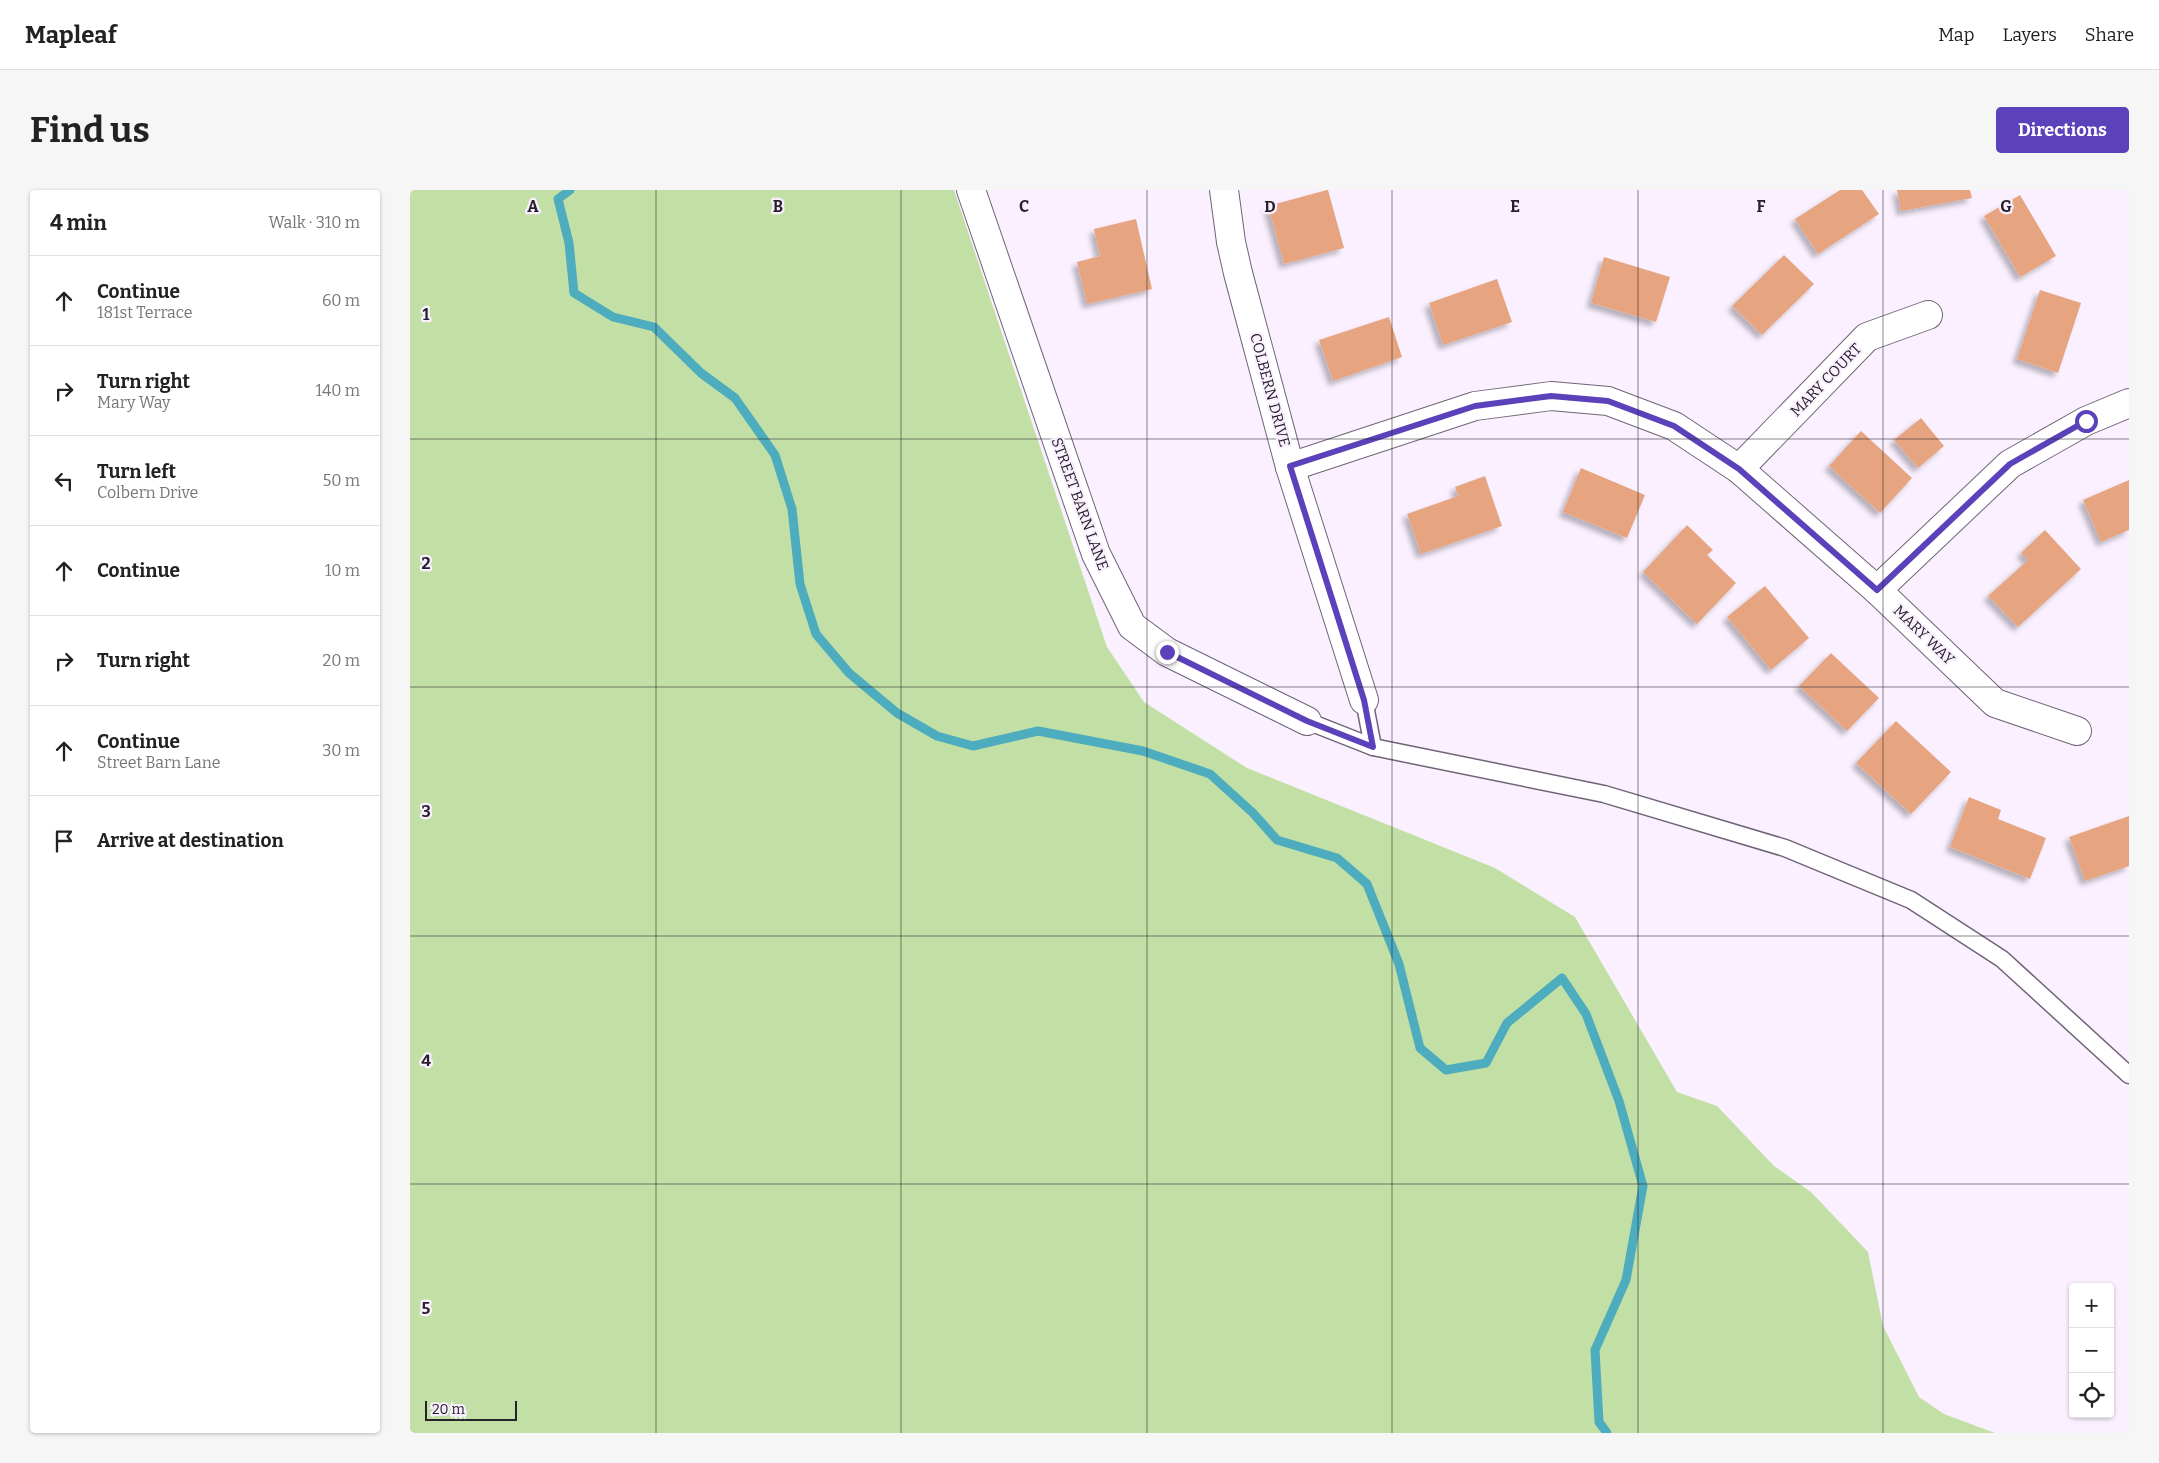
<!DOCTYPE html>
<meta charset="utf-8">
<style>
body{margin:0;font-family:Bitter,serif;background:#f6f6f6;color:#222}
.controls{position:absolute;right:15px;bottom:15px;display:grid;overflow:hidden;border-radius:5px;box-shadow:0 1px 4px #0004}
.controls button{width:45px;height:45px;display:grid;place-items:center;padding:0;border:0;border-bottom:1px solid #e0e0e0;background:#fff;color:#222;font:25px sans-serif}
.scale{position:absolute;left:15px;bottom:12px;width:92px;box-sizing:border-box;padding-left:5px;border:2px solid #27222a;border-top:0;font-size:14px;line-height:18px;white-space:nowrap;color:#27222a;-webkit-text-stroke:4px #faf0ff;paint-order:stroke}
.stop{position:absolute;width:15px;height:15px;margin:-11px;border:4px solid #5c42ba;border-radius:50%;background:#fff}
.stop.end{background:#5c42ba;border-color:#fff;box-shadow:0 1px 5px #0008}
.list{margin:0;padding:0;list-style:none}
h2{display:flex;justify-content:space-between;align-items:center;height:65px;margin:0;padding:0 20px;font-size:21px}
h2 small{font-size:16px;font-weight:400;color:#767676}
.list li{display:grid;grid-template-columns:32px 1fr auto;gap:15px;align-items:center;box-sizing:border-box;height:90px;padding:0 20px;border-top:1px solid #e0e0e0}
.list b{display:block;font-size:19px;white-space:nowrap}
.list p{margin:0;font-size:16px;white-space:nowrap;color:#767676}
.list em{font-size:16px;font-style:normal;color:#767676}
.icon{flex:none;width:28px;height:28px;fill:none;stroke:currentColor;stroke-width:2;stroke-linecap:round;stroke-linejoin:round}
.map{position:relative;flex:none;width:1719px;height:1243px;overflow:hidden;border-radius:5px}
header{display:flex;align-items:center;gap:30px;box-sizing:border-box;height:70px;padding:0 25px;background:#fff;border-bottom:1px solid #e0e0e0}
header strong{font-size:24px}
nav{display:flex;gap:28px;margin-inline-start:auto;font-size:18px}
.intro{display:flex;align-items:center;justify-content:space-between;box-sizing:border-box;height:120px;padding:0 30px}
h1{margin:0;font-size:35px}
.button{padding:12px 22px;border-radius:5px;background:#5c42ba;color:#fff;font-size:18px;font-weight:700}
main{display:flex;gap:30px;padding:0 30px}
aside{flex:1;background:#fff;border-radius:5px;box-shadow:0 1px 4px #0004}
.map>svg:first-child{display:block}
.green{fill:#c2e0a6}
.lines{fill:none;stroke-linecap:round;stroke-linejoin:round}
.stream{stroke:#4dacbd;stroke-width:9}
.building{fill:#e6a580;filter:url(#shadow)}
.lane-casing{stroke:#716377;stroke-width:19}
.street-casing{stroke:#716377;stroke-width:30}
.lane{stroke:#fff;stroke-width:16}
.street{stroke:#fff;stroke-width:28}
.route{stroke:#5c42ba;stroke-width:6}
.grid{fill:none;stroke:#27222a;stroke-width:1;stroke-opacity:0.55}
.labels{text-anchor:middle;stroke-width:4.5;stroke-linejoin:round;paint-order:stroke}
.street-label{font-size:15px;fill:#27222a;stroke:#faf0ff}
.grid-label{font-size:16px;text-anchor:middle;font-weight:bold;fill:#27222a;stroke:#faf0ff;stroke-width:4.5;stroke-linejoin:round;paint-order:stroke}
</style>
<header>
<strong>Mapleaf</strong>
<nav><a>Map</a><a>Layers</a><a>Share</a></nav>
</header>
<div class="intro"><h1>Find us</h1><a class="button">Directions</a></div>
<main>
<aside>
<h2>4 min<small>Walk · 310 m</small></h2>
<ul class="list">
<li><svg class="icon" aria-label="ahead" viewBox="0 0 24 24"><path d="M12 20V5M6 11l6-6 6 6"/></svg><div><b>Continue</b><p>181st Terrace</p></div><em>60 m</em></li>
<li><svg class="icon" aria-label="right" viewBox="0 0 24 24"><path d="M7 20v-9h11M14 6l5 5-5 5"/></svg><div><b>Turn right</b><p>Mary Way</p></div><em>140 m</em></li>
<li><svg class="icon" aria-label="left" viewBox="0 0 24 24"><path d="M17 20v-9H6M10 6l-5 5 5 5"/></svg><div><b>Turn left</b><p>Colbern Drive</p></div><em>50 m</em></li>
<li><svg class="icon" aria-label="ahead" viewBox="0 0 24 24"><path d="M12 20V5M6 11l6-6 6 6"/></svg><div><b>Continue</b></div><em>10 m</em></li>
<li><svg class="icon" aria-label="right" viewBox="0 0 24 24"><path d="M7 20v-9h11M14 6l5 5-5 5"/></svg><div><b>Turn right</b></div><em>20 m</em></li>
<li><svg class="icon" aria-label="ahead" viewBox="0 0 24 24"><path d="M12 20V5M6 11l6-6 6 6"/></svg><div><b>Continue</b><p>Street Barn Lane</p></div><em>30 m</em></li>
<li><svg class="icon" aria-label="arrive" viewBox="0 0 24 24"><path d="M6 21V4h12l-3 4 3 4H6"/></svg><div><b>Arrive at destination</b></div></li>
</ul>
</aside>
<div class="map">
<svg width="1719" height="1243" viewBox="0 0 1719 1243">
<defs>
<filter id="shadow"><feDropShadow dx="-4.5" dy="4.5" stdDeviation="2.5" flood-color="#0004"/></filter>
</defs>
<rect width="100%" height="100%" fill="#faf0ff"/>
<path class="green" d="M 0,0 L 544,0 L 697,457 L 734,512 L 837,578 L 1085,678 L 1165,727 L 1267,902 L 1307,916 L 1364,976 L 1401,1002 L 1458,1062 L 1473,1136 L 1509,1207 L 1534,1224 L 1585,1243 L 0,1243 Z"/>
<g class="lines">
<path class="stream" d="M 160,0 L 148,9 L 159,53 L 164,103 L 203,127 L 244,137 L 291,183 L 325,208 L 365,265 L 382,319 L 390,394 L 406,444 L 439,483 L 487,523 L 527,546 L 563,556 L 628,541 L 733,561 L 800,584 L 843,623 L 867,650 L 927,668 L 957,694 L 989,774 L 1010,858 L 1036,880 L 1076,873 L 1097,833 L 1152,788 L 1176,824 L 1209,911 L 1233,996 L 1216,1090 L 1185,1160 L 1189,1232 L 1197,1243"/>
</g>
<g class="building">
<path d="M 917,0 L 918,0 L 934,58 L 874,74 L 858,16 Z"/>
<path d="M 1430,0 L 1452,0 L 1469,24 L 1408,64 L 1385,29 Z"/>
<path d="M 1487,0 L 1560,0 L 1562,8 L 1491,21 Z"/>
<path d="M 1610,5 L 1646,66 L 1610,87 L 1574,26 Z"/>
<path d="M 726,29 L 742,99 L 677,114 L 667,72 L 690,66 L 684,39 Z"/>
<path d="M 1374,65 L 1404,94 L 1352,145 L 1322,116 Z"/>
<path d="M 1194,67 L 1260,87 L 1246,132 L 1181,113 Z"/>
<path d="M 1087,89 L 1102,132 L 1033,155 L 1019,113 Z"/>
<path d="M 1630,100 L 1671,113 L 1648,183 L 1607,169 Z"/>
<path d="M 979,127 L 992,167 L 923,191 L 909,150 Z"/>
<path d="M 1511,228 L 1534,256 L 1508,278 L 1484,250 Z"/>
<path d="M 1451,241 L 1502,288 L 1470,323 L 1419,276 Z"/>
<path d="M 1171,278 L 1235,305 L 1217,348 L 1153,322 Z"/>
<path d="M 1075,286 L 1092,336 L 1011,364 L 997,324 L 1048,306 L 1045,297 Z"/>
<path d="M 1719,290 L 1719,340 L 1691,352 L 1673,310 Z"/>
<path d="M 1277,335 L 1303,360 L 1297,365 L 1326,393 L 1287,434 L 1233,382 Z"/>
<path d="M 1635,340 L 1671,379 L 1608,437 L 1578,406 L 1618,370 L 1611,363 Z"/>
<path d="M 1355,396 L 1399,448 L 1361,480 L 1317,427 Z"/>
<path d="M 1421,463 L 1469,508 L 1437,541 L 1389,496 Z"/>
<path d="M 1486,531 L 1541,582 L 1501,624 L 1446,573 Z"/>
<path d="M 1559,607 L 1591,620 L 1588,629 L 1636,648 L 1620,689 L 1540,657 Z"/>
<path d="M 1719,626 L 1719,676 L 1675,691 L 1659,647 Z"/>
</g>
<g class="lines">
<g class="lane-casing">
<g id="lane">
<path d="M 954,510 L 963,557"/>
<path d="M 897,531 L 963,557 L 1194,604 L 1375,658 L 1501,710 L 1592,769 L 1719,885"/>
</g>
</g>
<g class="street-casing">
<g id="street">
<path d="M 561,0 L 686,364 L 722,436 L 757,462 L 897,531"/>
<path d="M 814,0 L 821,52 L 828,83 L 880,277 L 954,510"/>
<path d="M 880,277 L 1065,216 L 1141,206 L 1198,211 L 1264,236 L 1329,279 L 1467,400 L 1585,513 L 1667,541"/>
<path d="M 1329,279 L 1457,147 L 1518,125"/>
<path d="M 1467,400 L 1600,274 L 1676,231 L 1719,213"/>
</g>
</g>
<use href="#lane" class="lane"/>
<use href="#street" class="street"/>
</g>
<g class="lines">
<path class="route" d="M 757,462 L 897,531 L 963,557 L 954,510 L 880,276 L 1065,216 L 1141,206 L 1198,211 L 1264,236 L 1329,279 L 1467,400 L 1600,274 L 1676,231"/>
</g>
<path class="grid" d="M 246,0 L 246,1243M 491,0 L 491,1243M 737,0 L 737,1243M 982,0 L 982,1243M 1228,0 L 1228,1243M 1473,0 L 1473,1243M 0,249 L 1719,249M 0,497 L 1719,497M 0,746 L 1719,746M 0,994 L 1719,994"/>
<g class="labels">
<g class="street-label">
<text transform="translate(1416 190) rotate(-46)" y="5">MARY COURT</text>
<text transform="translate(860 200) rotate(75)" y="5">COLBERN DRIVE</text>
<text transform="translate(670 314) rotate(70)" y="5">STREET BARN LANE</text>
<text transform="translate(1514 445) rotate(44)" y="5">MARY WAY</text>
</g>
</g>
<g class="grid-label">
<text x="123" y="22">A</text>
<text x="368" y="22">B</text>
<text x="614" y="22">C</text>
<text x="860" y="22">D</text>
<text x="1105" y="22">E</text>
<text x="1351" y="22">F</text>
<text x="1596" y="22">G</text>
<text x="16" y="130">1</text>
<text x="16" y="379">2</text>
<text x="16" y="627">3</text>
<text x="16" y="876">4</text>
<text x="16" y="1124">5</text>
</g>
</svg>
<div class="controls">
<button>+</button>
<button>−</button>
<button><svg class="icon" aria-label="locate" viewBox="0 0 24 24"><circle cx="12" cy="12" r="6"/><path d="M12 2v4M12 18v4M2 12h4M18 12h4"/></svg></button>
</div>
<div class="scale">20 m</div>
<div class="stop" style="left:1676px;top:231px"></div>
<div class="stop end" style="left:757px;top:462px"></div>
</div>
</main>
